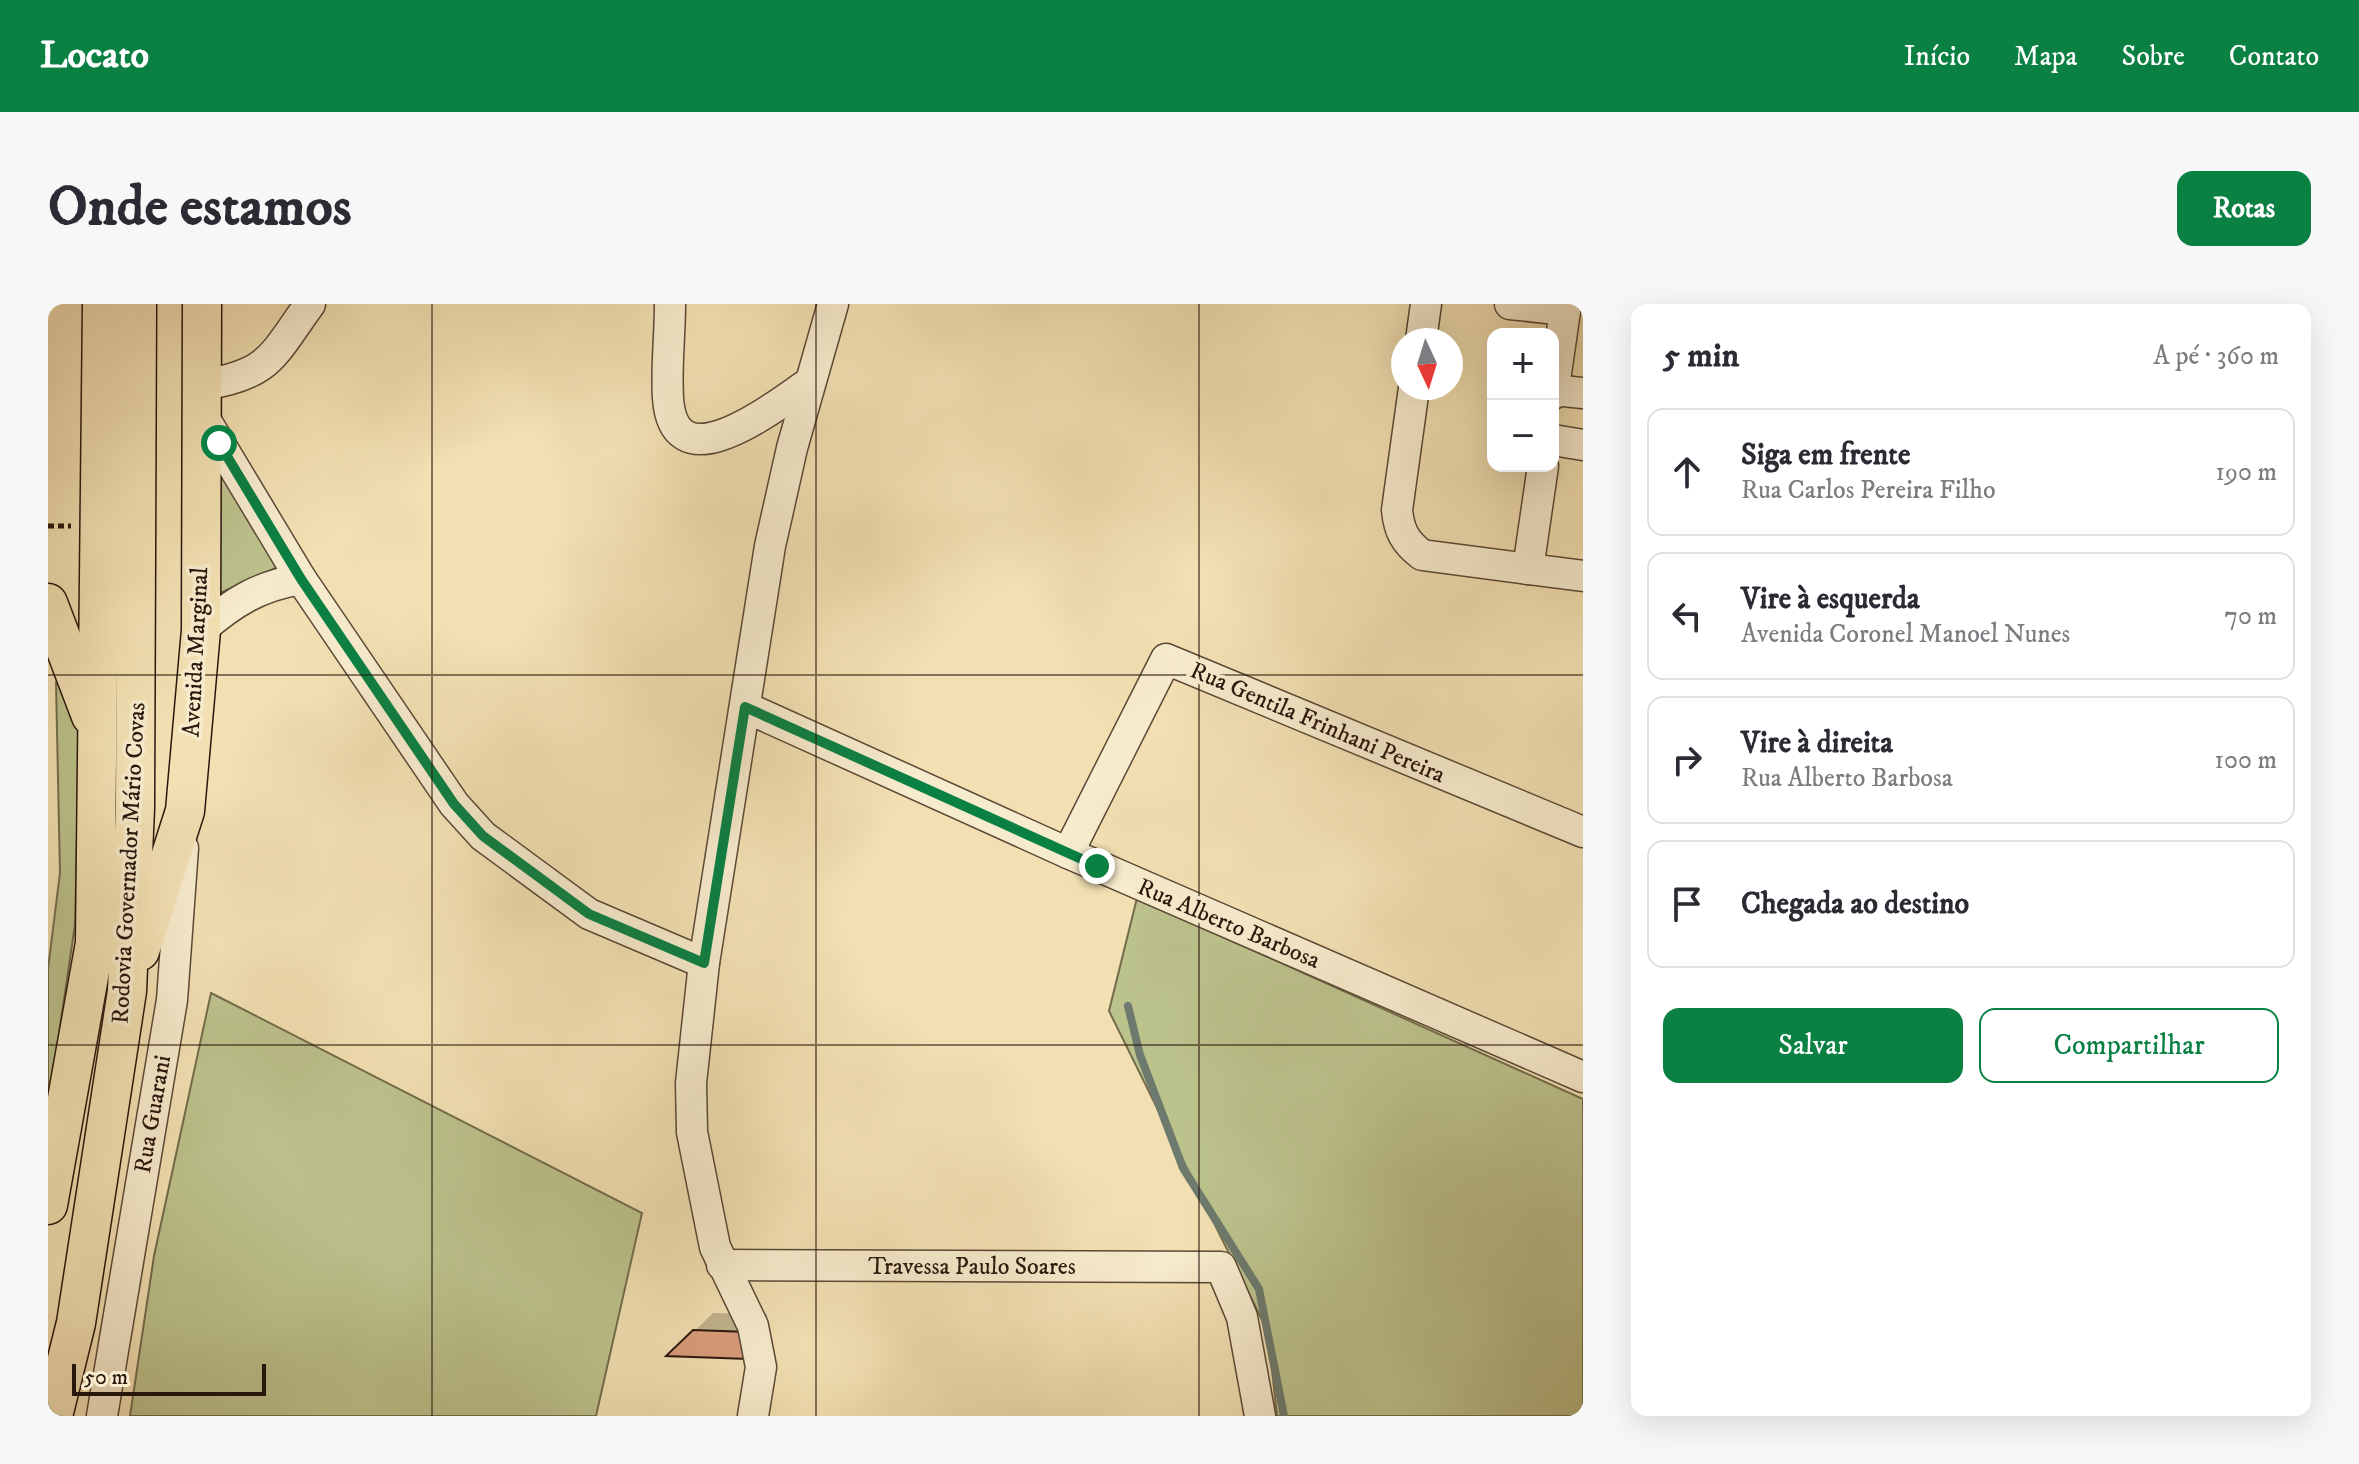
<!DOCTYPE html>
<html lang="pt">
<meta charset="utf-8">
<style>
body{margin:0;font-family:"IM FELL DW Pica",serif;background:#f7f7f7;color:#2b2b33}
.controls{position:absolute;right:24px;top:24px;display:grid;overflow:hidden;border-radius:16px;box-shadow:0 8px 32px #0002}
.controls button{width:72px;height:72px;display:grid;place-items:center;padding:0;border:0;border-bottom:2px solid #e1e1e2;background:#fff;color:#2b2b33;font:40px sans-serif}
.compass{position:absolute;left:1343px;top:24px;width:72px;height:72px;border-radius:50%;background:#fff;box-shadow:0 8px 32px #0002;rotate:176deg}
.scale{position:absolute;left:24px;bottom:20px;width:194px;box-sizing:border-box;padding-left:8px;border:4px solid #29160c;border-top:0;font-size:22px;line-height:28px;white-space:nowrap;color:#29160c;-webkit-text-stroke:6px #f7ebcd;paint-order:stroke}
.stop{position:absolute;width:24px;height:24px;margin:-18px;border:6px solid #0b8043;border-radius:50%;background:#fff}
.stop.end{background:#0b8043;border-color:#fff;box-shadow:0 2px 8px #0008}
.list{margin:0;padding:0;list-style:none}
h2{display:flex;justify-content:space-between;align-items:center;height:104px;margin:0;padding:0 32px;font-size:34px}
h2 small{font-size:26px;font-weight:400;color:#7c7c81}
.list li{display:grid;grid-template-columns:52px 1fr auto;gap:24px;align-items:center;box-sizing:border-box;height:128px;margin:0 16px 16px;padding:0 16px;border:2px solid #e1e1e2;border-radius:16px}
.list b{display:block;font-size:30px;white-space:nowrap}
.list p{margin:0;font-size:26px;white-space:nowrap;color:#7c7c81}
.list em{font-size:26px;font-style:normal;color:#7c7c81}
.actions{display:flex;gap:16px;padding:24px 32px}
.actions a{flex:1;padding:18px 0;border:2px solid #0b8043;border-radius:16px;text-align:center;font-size:28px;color:#0b8043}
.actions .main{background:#0b8043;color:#fff}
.icon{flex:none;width:44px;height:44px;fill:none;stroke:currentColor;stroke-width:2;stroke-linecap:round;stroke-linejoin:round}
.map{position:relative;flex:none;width:1535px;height:1112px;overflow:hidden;border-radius:16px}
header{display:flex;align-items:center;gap:48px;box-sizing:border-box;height:112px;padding:0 40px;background:#0b8043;color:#fff}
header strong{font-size:38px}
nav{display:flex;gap:44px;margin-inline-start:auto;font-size:28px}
.intro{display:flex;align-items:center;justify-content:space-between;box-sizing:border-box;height:192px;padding:0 48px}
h1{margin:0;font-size:56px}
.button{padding:20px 36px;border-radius:16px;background:#0b8043;color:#fff;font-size:28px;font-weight:700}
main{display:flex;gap:48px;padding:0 48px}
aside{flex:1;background:#fff;border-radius:16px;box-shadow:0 8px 32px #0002}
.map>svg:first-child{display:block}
.green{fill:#bcc28c;stroke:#726c4c;stroke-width:2}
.shadow{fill:#0003}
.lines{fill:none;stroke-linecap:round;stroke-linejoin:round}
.stream{stroke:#6d7a6d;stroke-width:8}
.building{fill:#da9c7c;stroke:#29160c;stroke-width:2}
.minor-casing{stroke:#5b4836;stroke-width:33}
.major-casing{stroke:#29160c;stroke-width:41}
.path{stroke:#29160c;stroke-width:5;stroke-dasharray:6 4;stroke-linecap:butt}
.minor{stroke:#f7ebcd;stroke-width:30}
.major{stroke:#f2e0b2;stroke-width:38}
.route{stroke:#0b8043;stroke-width:10}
.grid{fill:none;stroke:#29160c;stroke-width:2;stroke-opacity:0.55}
.labels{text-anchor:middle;stroke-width:7;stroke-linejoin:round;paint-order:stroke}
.street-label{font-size:24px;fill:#29160c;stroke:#f7ebcd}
</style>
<header>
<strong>Locato</strong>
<nav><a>Início</a><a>Mapa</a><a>Sobre</a><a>Contato</a></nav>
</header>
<div class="intro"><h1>Onde estamos</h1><a class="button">Rotas</a></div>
<main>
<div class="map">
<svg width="1535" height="1112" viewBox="0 0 1535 1112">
<rect width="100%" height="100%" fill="#f2e0b2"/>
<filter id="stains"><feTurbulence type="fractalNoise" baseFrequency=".0025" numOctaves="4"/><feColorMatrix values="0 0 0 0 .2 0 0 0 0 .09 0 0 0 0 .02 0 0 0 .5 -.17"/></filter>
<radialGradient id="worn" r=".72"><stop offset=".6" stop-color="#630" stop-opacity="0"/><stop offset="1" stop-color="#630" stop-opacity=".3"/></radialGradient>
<g class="green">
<path d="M 173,164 L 183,171 L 228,264 L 172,289 L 161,228 Z"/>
<path d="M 8,379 L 32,397 L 27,621 L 0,804 L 0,665 L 12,569 Z"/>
<path d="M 1089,594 L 1535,795 L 1535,1112 L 1229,1112 L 1220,1028 L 1061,707 Z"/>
<path d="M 163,689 L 594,909 L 548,1112 L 82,1112 L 106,952 Z"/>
</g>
<path class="shadow" d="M 665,1009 L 719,1010 L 718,1034 L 622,1051 Z"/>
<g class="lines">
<path class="stream" d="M 1080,702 L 1092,751 L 1135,864 L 1211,985 L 1236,1112"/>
</g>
<path class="building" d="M 645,1026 L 701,1028 L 700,1055 L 618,1052 Z"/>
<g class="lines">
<g class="minor-casing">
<g id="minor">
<path d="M 622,0 C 622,31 618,63 620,94 C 626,184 728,101 761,79"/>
<path d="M 1462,0 L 1517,6"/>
<path d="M 1373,36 L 1378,0"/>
<path d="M 155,81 C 223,70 224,52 262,0"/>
<path d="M 1366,84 L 1349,206 C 1351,227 1357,238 1374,251 L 1535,272"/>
<path d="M 1506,86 L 1535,89"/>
<path d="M 1505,90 L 1518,0"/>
<path d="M 155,112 L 253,275 L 406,500 L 435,532 L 541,610 L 656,659"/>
<path d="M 1505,136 L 1535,141"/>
<path d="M 1480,265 L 1495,162"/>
<path d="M 153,326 C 185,298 211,282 253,275"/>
<path d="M 697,403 L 1020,549 L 1535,773"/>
<path d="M 1020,549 L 1118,355 L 1535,528"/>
<path d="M 674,961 L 1173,963 L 1194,1013 L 1212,1112"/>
<path d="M 54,1112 L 124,696 L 135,544"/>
<path d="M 705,1112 L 713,1063 L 705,1022 L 667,943 L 644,828 L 643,779 L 656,659 L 722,242 L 744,144 L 785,0"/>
</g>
</g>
<g class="major-casing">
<g id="major">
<path d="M 0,299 L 43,412"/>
<path d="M 92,647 L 137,507 L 153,326 L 154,0"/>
<path d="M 0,901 L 47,639 L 54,0"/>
<path d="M 5,1112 L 28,1019 L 79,687 L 87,504 L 89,0"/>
</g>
</g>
<path class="path" d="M 0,222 L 23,222"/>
<use href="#minor" class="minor"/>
<use href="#major" class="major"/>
</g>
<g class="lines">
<path class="route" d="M 171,139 L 253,275 L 406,500 L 435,532 L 541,610 L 656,659 L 697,403 L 1049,562"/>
</g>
<path class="grid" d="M 384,0 L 384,1112M 768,0 L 768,1112M 1151,0 L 1151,1112M 0,371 L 1535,371M 0,741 L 1535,741"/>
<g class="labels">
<g class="street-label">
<text transform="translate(147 348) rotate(-87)" y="8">Avenida Marginal</text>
<text transform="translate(1270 418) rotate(23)" y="8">Rua Gentila Frinhani Pereira</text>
<text transform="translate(80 559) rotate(-87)" y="8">Rodovia Governador Mário Covas</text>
<text transform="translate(1181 619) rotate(23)" y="8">Rua Alberto Barbosa</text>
<text transform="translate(104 810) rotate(-80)" y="8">Rua Guarani</text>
<text x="924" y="970">Travessa Paulo Soares</text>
</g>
</g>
<rect width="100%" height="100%" filter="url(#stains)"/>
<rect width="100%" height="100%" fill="url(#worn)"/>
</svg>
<div class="controls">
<button>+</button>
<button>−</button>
</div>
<svg class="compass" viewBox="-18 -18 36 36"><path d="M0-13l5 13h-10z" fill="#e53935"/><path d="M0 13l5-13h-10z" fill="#7c7c81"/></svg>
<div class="scale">50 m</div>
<div class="stop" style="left:171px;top:139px"></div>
<div class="stop end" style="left:1049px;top:562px"></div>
</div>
<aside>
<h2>5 min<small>A pé · 360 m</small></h2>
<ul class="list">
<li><svg class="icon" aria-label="ahead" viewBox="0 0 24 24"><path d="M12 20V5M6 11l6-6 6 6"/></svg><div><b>Siga em frente</b><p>Rua Carlos Pereira Filho</p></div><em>190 m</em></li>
<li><svg class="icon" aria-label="left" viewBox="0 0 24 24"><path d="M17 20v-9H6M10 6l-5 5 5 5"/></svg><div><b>Vire à esquerda</b><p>Avenida Coronel Manoel Nunes</p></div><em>70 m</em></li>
<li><svg class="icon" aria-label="right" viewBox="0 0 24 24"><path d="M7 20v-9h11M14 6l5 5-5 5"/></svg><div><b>Vire à direita</b><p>Rua Alberto Barbosa</p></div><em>100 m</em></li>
<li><svg class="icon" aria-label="arrive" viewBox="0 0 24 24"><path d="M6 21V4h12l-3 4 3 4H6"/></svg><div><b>Chegada ao destino</b></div></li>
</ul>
<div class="actions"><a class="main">Salvar</a><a>Compartilhar</a></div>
</aside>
</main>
